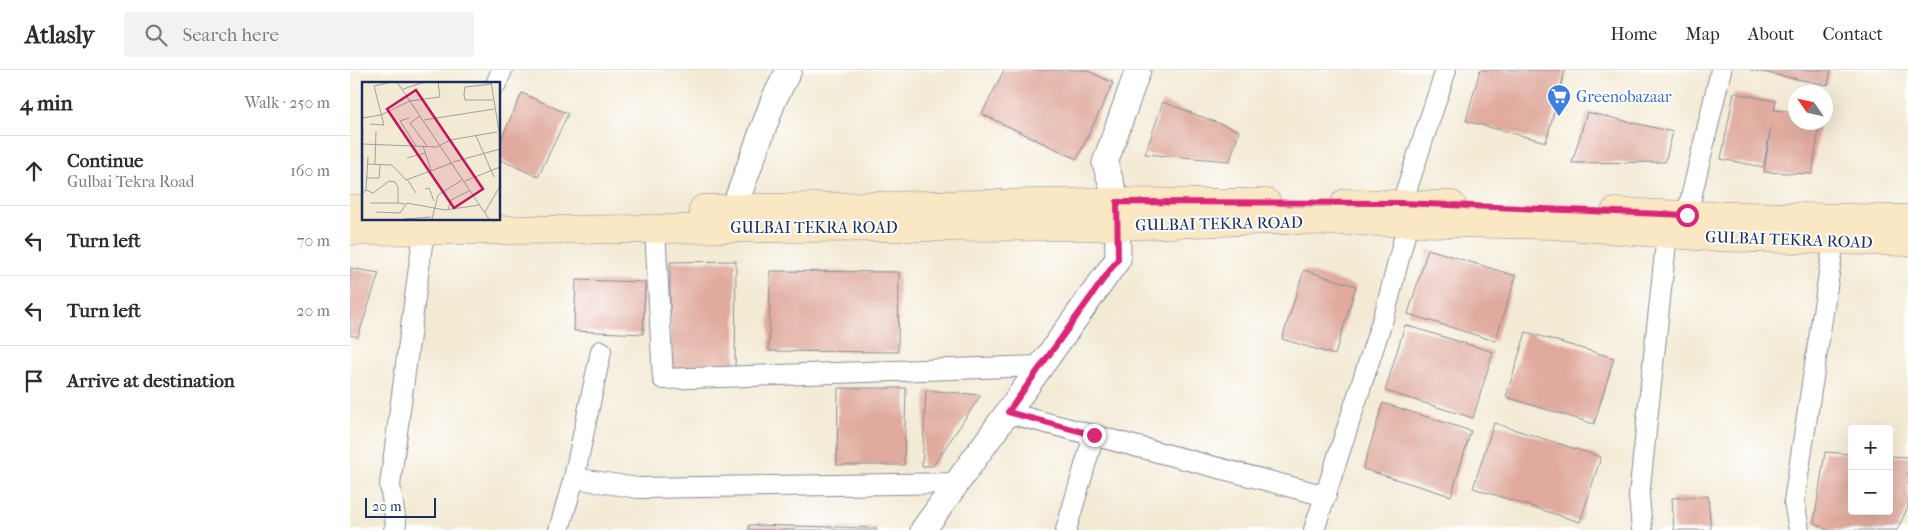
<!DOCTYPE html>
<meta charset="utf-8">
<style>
body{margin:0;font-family:"IM FELL French Canon",serif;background:#f2f2f3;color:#2b2b33}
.controls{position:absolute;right:15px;bottom:15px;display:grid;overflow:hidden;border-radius:5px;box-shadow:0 5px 20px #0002}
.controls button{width:45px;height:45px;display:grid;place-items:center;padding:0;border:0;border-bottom:1px solid #e1e1e2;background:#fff;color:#2b2b33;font:25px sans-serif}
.compass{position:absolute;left:1438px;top:15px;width:45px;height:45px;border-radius:50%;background:#fff;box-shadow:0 5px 20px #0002;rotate:304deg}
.scale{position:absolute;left:15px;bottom:12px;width:71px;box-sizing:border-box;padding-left:5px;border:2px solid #1b2f5e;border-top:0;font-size:14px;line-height:18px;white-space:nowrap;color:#1b2f5e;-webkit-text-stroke:4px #fff;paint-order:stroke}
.stop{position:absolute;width:15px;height:15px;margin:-11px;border:4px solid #db2777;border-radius:50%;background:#fff}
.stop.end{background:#db2777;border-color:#fff;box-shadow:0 1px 5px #0008}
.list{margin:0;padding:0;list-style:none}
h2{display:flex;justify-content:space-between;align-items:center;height:65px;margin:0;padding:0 20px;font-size:21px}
h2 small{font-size:16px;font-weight:400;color:#7c7c81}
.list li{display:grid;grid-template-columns:32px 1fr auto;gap:15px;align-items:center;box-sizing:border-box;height:70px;padding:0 20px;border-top:1px solid #e1e1e2}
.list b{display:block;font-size:19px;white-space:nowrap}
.list p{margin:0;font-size:16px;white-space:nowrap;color:#7c7c81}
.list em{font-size:16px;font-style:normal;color:#7c7c81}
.icon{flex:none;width:28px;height:28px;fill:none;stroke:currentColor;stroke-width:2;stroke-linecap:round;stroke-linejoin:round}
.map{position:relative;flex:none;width:1558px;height:460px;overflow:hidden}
header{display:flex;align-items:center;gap:30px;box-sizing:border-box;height:70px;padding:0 25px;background:#fff;border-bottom:1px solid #e1e1e2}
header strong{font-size:24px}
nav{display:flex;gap:28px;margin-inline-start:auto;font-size:18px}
.search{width:350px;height:45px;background:#f2f2f3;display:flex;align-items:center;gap:12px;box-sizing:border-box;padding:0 18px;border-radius:5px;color:#7c7c81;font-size:19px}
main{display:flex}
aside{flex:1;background:#fff}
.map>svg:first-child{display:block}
.building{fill:#e0ab9e}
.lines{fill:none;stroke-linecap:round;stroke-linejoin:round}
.minor-casing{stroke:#878c99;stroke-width:22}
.tertiary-casing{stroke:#878c99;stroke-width:27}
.secondary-casing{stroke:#878c99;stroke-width:29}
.minor{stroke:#fff;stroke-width:20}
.tertiary{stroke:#fff;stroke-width:25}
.secondary{stroke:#fae7c3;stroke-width:28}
.route{stroke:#db2777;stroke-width:6}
.labels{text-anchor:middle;stroke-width:4;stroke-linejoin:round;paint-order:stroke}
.shop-label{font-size:16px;fill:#366cbe;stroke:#fff;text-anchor:start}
.street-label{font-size:16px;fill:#1b2f5e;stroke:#fff}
.inset-road{fill:none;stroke:#9d9fa5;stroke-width:1}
.view{fill:#c2185b;fill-opacity:0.15;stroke:#c2185b;stroke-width:2.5}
.inset-edge{fill:none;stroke:#1b2f5e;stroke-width:2.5}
</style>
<header>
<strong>Atlasly</strong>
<div class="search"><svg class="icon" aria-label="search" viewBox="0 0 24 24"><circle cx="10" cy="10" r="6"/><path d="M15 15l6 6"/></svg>Search here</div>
<nav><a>Home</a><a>Map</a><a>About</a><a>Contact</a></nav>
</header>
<main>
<aside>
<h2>4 min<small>Walk · 250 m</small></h2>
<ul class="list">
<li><svg class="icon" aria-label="ahead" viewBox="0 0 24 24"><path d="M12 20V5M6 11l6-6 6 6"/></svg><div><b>Continue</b><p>Gulbai Tekra Road</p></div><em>160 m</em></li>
<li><svg class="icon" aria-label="left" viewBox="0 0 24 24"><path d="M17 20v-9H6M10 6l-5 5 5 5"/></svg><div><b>Turn left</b></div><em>70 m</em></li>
<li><svg class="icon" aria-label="left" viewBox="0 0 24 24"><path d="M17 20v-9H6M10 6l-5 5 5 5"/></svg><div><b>Turn left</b></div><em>20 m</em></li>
<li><svg class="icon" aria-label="arrive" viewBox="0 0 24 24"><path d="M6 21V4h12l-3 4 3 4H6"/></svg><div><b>Arrive at destination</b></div></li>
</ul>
</aside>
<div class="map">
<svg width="1558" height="460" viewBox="0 0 1558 460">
<rect width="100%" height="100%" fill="#fff"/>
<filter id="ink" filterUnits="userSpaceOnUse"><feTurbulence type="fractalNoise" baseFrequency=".02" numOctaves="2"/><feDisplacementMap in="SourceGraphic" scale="10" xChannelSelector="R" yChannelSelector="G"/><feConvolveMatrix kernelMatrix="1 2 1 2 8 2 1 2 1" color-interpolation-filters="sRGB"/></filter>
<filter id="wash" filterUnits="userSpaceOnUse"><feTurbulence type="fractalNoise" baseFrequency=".0096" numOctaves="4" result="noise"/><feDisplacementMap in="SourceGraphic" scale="20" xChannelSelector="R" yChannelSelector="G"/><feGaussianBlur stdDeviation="1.12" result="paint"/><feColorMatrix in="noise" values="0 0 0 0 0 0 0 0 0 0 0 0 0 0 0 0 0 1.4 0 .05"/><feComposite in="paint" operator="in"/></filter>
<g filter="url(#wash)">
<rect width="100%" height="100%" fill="#f3ead4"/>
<g id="blocks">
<g class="building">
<path d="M 654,0 L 736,0 L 763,13 L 727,89 L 632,44 Z"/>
<path d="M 1130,0 L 1215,0 L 1196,72 L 1116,51 Z"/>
<path d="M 1401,0 L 1481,0 L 1478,15 Z"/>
<path d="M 172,23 L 218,44 L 188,107 L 149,89 L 149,74 Z"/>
<path d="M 1384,23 L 1426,31 L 1424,40 L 1446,42 L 1446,52 L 1470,52 L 1462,104 L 1414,102 L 1421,56 L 1413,97 L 1371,89 Z"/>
<path d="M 813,32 L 889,61 L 880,91 L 795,84 Z"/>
<path d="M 1237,42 L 1323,62 L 1315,92 L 1222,93 Z"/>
<path d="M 1078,179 L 1166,206 L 1145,271 L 1058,244 Z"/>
<path d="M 386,191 L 385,301 L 320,301 L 320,192 Z"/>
<path d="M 0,198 L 29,203 L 8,267 L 0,265 Z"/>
<path d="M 954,200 L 1006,216 L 985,285 L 932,269 Z"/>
<path d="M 420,201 L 549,202 L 548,282 L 419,281 Z"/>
<path d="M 226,210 L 295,212 L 293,264 L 224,261 Z"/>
<path d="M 1055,255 L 1143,282 L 1123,348 L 1035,321 Z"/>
<path d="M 1176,262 L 1264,288 L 1244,354 L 1156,327 Z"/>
<path d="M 488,318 L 556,318 L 554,395 L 487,395 Z"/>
<path d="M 576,320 L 631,325 L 583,396 L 572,396 Z"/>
<path d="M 1033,333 L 1121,361 L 1101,426 L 1013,399 Z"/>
<path d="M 1144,353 L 1251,387 L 1230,452 L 1123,418 Z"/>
<path d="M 1475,382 L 1502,384 L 1502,441 L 1539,441 L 1539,386 L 1558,387 L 1558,437 L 1547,460 L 1477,460 L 1464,452 Z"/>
<path d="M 1358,426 L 1361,460 L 1324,460 L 1322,428 Z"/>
<path d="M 399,455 L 527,458 L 527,460 L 399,460 Z"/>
</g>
</g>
</g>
<g filter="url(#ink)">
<use href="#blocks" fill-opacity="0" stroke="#878c99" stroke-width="1"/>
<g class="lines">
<g class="minor-casing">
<g id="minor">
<path d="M 146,14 L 152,0"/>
<path d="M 1052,133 L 1096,0"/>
<path d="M 1337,145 L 1371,0"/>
<path d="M 305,158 L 313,309 L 692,296"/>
<path d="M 251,281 L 224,408 L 288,418 L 607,413"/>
<path d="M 658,343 L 976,426"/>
<path d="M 44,460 L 46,454 L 40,415 L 74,160 L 80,149"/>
<path d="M 209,460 L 224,408"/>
<path d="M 716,460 L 744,365"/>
<path d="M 964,460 L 1036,239 L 1058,153"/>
<path d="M 1292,460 L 1289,426 L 1317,164"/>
<path d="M 1449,460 L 1444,431 L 1484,171"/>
</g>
</g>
<g class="tertiary-casing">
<g id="tertiary">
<path d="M 384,138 L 424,29 L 439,0"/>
<path d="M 573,460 L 768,189 L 767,132 L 755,93 L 788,0"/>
</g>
</g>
<g class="secondary-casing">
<g id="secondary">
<path d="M 995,133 L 1102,135"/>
<path d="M 0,139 L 14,139"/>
<path d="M 353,139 L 745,132 L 917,133"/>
<path d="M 1265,142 L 1337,145 L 1558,149"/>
<path d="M 0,161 L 768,156 L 923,150 L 1204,155 L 1360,167 L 1558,172"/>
</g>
</g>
<use href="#minor" class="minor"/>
<use href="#tertiary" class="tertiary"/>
<use href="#secondary" class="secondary"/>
</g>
</g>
<g class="lines" filter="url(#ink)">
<path class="route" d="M 744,365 L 658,342 L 768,189 L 767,132 L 1052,133 L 1337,145"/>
</g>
<defs>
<g id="supermarket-pin" transform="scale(1.25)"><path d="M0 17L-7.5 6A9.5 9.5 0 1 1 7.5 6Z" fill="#3f7fe0" stroke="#fff"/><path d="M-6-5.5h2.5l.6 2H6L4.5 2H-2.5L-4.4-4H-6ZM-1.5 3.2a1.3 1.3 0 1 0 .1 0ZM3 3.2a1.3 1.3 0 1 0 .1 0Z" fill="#fff"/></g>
</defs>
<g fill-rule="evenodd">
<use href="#supermarket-pin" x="1209" y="26"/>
</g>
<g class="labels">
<g class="shop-label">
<text x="1226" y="32">Greenobazaar</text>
</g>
<g class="street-label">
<text transform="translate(869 153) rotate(-1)" y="6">GULBAI TEKRA ROAD</text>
<text x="464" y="163">GULBAI TEKRA ROAD</text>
<text transform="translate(1439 169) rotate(2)" y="6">GULBAI TEKRA ROAD</text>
</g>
</g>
<g transform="translate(12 12)">
<rect width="138" height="138" fill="#f3ead4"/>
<path class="inset-road" d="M 35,0 L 127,137M 129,0 L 138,55M 130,2 L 103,5 L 102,12 L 103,18 L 131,18M 41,7 L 63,0M 58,34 L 48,41 L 65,64M 0,36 L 19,33 L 48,19 L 78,15 L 76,0M 47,36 L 38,39 L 54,64M 62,38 L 132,27M 8,42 L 22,43 L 12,4 L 30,0M 114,54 L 132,95M 0,62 L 75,65 L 88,58 L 135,50M 0,62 L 1,46M 61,64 L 69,88M 45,76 L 63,71M 91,80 L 138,67M 5,82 L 30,83 L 44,98 L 90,81M 13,82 L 14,49M 4,96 L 17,96 L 18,83M 45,97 L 54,111M 103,99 L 138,85M 63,107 L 67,106 L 72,119M 4,108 L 6,75M 0,112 L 4,108 L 11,111 L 27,99 L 33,100 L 36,105 L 36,121 L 43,122M 8,121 L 36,121M 86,128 L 89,118 L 107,109M 14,130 L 38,131 L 45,121 L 83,128 L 117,123M 123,130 L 138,104M 42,137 L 69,135M 70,137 L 76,113 L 100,98"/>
<path class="view" d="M 54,8 L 121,107 L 92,126 L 25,27 Z"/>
<rect width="138" height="138" class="inset-edge"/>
</g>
</svg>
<div class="controls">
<button>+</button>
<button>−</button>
</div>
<svg class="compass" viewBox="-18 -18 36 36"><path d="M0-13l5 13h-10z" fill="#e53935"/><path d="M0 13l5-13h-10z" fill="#7c7c81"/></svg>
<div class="scale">20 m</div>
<div class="stop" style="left:1337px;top:145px"></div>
<div class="stop end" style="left:744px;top:365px"></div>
</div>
</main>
